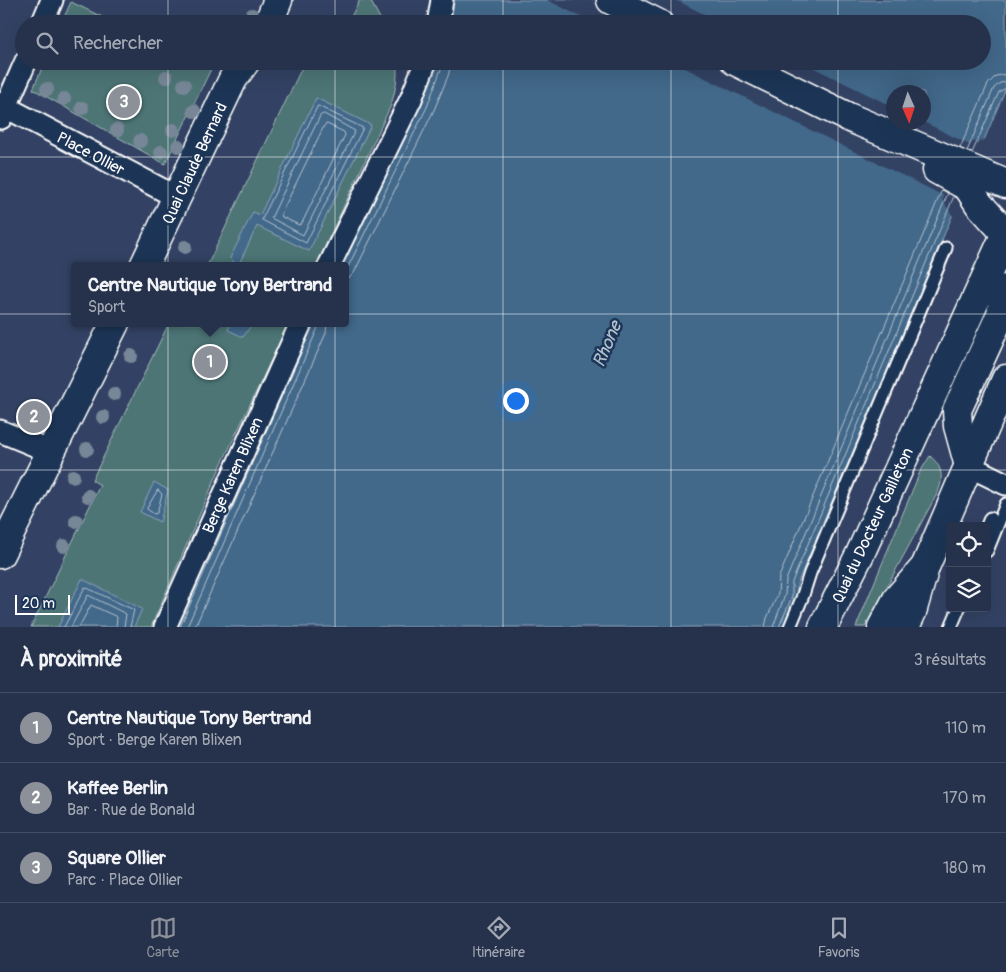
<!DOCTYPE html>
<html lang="fr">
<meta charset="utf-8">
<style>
body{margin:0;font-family:Pangolin,sans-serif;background:#2e3a52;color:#f1f3f6}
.controls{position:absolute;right:15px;bottom:15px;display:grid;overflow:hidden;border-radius:5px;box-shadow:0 5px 20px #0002}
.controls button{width:45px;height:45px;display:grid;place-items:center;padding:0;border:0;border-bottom:1px solid #424d63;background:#26324b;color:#f1f3f6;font:25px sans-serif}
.compass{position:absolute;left:886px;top:85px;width:45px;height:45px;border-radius:50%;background:#26324b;box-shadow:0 5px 20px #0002;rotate:177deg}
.scale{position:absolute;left:15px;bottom:12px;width:55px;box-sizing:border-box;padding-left:5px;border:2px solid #fff;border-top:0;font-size:14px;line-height:18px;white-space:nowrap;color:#fff;-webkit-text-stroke:4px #1d3557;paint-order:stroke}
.you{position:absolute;left:515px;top:400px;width:18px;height:18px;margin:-12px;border:4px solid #fff;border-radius:50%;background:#1a73e8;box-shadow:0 0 0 8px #1a73e833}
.badge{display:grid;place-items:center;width:32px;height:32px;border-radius:50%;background:#8c9099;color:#fff;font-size:16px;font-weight:700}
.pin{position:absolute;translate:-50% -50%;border:2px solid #fff;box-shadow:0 1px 5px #0006}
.popup{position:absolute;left:71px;top:262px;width:278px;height:65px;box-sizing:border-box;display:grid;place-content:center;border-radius:5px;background:#26324b;filter:drop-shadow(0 1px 4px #0005);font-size:16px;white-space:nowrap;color:#a4aab5}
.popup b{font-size:19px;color:#f1f3f6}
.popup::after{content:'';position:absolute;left:50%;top:100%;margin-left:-10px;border:10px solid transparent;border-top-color:#26324b}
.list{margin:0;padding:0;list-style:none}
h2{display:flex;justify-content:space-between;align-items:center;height:65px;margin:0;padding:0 20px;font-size:21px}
h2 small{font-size:16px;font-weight:400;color:#a4aab5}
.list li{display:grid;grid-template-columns:32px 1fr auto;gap:15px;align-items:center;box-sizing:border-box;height:70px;padding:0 20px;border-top:1px solid #424d63}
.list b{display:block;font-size:19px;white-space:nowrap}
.list p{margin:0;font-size:16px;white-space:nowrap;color:#a4aab5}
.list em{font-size:16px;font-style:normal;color:#a4aab5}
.icon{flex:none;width:28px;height:28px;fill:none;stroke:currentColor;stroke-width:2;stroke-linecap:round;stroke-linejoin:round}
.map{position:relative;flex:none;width:1006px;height:627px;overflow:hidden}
.search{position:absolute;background:#26324b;box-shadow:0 5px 20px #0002;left:15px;right:15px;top:15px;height:55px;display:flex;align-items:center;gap:12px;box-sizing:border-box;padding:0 18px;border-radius:28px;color:#a4aab5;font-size:19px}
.sheet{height:275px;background:#26324b}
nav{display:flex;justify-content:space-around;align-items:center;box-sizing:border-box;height:70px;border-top:1px solid #424d63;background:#26324b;font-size:14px;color:#a4aab5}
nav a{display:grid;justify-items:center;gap:2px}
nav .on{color:#8c9099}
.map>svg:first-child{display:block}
.green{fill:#4e7476;stroke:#a6baba}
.water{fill:#43688a;stroke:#8ea4b9;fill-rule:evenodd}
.pier{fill:#334264}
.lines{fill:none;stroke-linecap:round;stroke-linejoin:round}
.shore{stroke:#b4c3d0;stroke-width:1}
.lane-casing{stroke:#fff;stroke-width:15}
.street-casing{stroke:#fff;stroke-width:25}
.secondary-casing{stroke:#fff;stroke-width:31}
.primary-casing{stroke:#fff;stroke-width:31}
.lane{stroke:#1d3557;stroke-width:11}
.street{stroke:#1d3557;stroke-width:21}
.secondary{stroke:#1d3557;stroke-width:28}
.primary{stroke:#1d3557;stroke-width:28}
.tree{fill:#778797}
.grid{fill:none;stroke:#fff;stroke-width:1;stroke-opacity:0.55}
.labels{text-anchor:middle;stroke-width:5;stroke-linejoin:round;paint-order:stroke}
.street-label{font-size:16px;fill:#fff;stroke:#1d3557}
.water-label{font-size:18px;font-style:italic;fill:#b4c3d0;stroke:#1d3557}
</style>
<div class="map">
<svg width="1006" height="627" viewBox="0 0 1006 627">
<rect width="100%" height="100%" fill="#334264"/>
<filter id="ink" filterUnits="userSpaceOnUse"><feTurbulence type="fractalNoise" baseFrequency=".02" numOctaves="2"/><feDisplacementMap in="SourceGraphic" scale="10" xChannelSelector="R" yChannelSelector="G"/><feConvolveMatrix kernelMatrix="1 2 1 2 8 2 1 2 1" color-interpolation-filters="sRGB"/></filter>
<g filter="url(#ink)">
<g class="green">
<path d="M 360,0 L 370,0 L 383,24 L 347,24 Z"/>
<path d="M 71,2 L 117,24 L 61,24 Z"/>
<path d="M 45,61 L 194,61 L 211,69 L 165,164 L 33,89 Z"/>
<path d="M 305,61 L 396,61 C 399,77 395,91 391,105 L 316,266 L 207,266 Z"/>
<path d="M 169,323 L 289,323 L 222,463 L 151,627 L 31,627 L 100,485 L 92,480 Z"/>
<path d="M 930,456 C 942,466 944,477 938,492 L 865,627 L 856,627 L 920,472 Z"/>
</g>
<g class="water">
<path d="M 452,0 L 1006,0 L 1006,88 L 797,584 L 797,598 L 783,627 L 175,627 L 309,323 L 345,323 L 345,266 L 337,266 L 434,61 L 982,61 L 982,24 L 446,24 ZM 894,92 L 924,92 L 924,122 L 894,122 Z"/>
<path d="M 316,98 L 371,125 L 309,251 L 257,226 L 238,266 L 230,258 L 253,212 L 260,215 Z"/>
<path d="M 231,323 L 253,323 L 243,337 L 228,330 Z"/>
<path d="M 154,482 L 168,490 L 160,522 L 140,512 Z"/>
<path d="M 82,579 L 142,609 L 134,627 L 58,627 Z"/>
</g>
<g class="pier">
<path d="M 547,0 L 676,0 L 724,24 L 595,24 Z"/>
<path d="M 671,61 L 800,61 L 893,107 L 894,122 L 924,122 L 970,145 L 972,142 L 986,140 L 953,216 L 942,200 L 944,196 Z"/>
</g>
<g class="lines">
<g class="shore">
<path d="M 318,106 L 363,128 L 306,243 L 262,220 Z"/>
<path d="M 324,114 L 355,131 L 303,235 L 271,218 L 320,116 Z"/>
<path d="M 327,124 L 344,132 L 345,135 L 302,223 L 299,225 L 282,217 L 281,214 L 324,126 Z"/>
<path d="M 960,148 L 988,84 L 996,76 L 1006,74"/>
<path d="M 967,151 L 994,88 L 1000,83 L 1006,82"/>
<path d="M 972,153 L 999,92 L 1006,88"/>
<path d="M 345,273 L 427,107 L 444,61"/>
<path d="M 345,282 L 354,273 L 434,110 L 448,76 L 452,61"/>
<path d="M 158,490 L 162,494 L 157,513 L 154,514 L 147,509 Z"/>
<path d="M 64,627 L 85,587 L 134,610 L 130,627"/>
<path d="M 71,627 L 88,595 L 126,614 L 124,627"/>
<path d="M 79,627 L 91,605 L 117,617 L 116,627"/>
<path d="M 180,627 L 314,323"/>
<path d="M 187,627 L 320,323"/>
<path d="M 195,627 L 326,333 L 327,323"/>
<path d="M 765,627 L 767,618 L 778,594 L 779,577 L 942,190"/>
<path d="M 773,627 L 785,595 L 786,580 L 948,193"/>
<path d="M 779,627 L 792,597 L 792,582 L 954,196"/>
</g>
<g class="lane-casing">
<g id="lane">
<path d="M 987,526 L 990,518"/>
<path d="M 987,551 L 1006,504"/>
<path d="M 790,627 L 802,598 L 810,573 L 946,248"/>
<path d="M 951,627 L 959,608"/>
</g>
</g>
<g class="street-casing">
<g id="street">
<path d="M 42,24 L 52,0"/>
<path d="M 438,24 L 442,0"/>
<path d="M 0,104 L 178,198"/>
<path d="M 1,118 L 26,61"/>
<path d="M 329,266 L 411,99 L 426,61"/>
<path d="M 0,431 L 51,452"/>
<path d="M 969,466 L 1006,484"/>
<path d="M 165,627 L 301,323"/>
</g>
</g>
<g class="secondary-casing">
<path id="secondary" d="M 905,627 L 912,612 L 925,567"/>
</g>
<g class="primary-casing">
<g id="primary">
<path d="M 611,0 L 659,24"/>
<path d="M 268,24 L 278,0"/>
<path d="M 735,61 L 848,117 L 1006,184"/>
<path d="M 937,170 L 968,187 L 979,204 L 1006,234"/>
<path d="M 144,266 L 233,79 L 246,61"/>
<path d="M 969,466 L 958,426 L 957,410 L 1001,314 L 1006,289"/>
<path d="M 0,554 L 115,323"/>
<path d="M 823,627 L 860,554 L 1006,233"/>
<path d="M 882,627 L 897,599 L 925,567 L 1006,379"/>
</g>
</g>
<use href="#lane" class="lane"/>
<use href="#street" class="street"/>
<use href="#secondary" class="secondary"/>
<use href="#primary" class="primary"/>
</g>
<g class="tree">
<circle cx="252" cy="15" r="7"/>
<circle cx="166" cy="77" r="7"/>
<circle cx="184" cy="85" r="7"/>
<circle cx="47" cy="89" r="7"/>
<circle cx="64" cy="99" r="7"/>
<circle cx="82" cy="108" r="7"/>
<circle cx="194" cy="111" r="7"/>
<circle cx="117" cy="130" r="7"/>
<circle cx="173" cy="130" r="7"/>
<circle cx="140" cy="141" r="7"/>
<circle cx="178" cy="146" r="7"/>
<circle cx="161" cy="152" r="7"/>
<circle cx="185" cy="247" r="7"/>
<circle cx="131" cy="356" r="7"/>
<circle cx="114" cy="394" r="7"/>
<circle cx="103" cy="417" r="7"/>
<circle cx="87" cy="449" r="7"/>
<circle cx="73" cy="476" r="7"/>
<circle cx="88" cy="496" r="7"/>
<circle cx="76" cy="521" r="7"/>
<circle cx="64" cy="546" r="7"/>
</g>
</g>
<path class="grid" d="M 168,0 L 168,24M 335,0 L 335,24M 503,0 L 503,24M 671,0 L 671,24M 838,0 L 838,24M 168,61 L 168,627M 335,61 L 335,627M 503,61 L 503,627M 671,61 L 671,627M 838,61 L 838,627M 0,157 L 1006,157M 0,314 L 1006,314M 0,470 L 1006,470"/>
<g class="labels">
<g class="street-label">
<text transform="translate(91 153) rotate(28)" y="6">Place Ollier</text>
<text transform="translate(194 163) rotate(-65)" y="6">Quai Claude Bernard</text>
<text transform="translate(232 475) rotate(-66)" y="6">Berge Karen Blixen</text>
<text transform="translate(872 525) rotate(-65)" y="6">Quai du Docteur Gailleton</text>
</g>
<g class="water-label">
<text transform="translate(607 344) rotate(-67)" y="6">Rhone</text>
</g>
</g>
</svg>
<div class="controls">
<button><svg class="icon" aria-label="locate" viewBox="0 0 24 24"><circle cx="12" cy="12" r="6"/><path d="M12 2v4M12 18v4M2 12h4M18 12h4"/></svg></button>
<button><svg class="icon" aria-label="layers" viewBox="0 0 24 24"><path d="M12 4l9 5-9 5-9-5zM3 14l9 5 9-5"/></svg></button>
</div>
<svg class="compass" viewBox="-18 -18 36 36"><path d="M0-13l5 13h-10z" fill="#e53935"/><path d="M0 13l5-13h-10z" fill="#a4aab5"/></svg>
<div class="scale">20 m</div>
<div class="you"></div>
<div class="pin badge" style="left:210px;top:362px">1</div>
<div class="popup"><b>Centre Nautique Tony Bertrand</b>Sport</div>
<div class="pin badge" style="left:34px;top:417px">2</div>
<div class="pin badge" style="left:124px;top:102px">3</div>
<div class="search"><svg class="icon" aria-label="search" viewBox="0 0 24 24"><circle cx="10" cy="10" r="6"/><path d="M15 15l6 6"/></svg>Rechercher</div>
</div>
<section class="sheet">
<h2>À proximité<small>3 résultats</small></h2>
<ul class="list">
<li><span class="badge">1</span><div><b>Centre Nautique Tony Bertrand</b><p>Sport · Berge Karen Blixen</p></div><em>110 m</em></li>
<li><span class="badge">2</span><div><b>Kaffee Berlin</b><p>Bar · Rue de Bonald</p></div><em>170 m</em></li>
<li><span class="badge">3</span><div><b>Square Ollier</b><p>Parc · Place Ollier</p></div><em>180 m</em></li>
</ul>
</section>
<nav>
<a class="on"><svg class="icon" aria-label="map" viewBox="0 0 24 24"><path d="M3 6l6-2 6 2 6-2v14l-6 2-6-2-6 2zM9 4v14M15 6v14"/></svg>Carte</a>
<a><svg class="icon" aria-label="directions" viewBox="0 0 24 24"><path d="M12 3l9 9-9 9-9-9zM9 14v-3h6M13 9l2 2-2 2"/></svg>Itinéraire</a>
<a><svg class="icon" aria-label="saved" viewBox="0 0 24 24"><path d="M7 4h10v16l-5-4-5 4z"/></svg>Favoris</a>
</nav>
